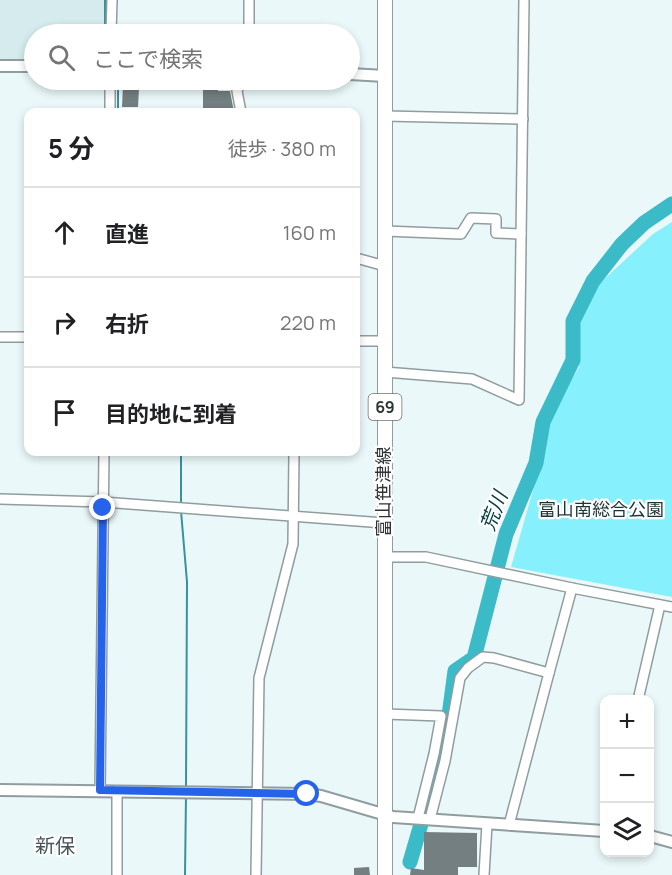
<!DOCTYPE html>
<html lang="ja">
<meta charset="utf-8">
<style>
body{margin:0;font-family:Manrope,"Noto Sans JP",sans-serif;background:#f6f6f6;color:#202124}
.controls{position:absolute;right:18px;bottom:18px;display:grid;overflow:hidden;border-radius:12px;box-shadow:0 3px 9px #0003}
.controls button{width:54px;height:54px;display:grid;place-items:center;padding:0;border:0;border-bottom:2px solid #e0e0e0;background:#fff;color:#202124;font:30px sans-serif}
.stop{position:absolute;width:18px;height:18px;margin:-14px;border:4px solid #2563eb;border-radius:50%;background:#fff}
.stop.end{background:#2563eb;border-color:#fff;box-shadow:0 2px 6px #0008}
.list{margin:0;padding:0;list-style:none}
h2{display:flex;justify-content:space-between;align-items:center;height:78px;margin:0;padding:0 24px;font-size:26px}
h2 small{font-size:20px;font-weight:400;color:#757577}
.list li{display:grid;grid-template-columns:39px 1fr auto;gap:18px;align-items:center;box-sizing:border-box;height:90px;padding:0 24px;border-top:2px solid #e0e0e0}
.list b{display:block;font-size:22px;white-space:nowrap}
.list em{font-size:20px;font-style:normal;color:#757577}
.icon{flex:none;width:33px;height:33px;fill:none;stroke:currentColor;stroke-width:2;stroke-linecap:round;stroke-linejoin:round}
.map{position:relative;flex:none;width:672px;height:875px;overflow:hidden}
.search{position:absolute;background:#fff;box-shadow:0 3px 9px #0003;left:24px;top:24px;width:336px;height:66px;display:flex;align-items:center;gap:15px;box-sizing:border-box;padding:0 21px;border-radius:33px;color:#757577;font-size:22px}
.panel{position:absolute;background:#fff;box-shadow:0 3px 9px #0003;left:24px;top:108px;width:336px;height:348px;border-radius:12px}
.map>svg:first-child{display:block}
.built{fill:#d5ebed}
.green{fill:#86f1fd}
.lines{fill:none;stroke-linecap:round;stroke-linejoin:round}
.stream{stroke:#37929b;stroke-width:2}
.river{stroke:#3bbac7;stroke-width:15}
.building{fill:#737f80}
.minor-casing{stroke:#909d9f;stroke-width:12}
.tertiary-casing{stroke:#909d9f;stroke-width:14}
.primary-casing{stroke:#909d9f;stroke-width:16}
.minor{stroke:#fff;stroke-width:9}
.tertiary{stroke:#fff;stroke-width:10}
.primary{stroke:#fff;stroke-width:14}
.route{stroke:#2563eb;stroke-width:8}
.labels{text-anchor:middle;stroke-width:4.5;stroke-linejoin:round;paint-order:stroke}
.shield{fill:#fff;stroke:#6d7071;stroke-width:1.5}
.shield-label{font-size:16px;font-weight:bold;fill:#2e3334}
.street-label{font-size:18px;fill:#2e3334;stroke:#fff}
.park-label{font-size:18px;fill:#1d3335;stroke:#fff}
.water-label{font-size:20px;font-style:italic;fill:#084247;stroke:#fff}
.neighbourhood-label{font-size:20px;fill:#485455;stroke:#fff}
</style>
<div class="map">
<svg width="672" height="875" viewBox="0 0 672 875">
<rect width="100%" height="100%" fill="#eaf8f9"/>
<path class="built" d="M 0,0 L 106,0 L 106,34 L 34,34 L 34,59 L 0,59 Z"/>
<path class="green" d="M 672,222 L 672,597 L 511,567 L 536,480 L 546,424 L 579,367 L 576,327 L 600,283 L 653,234 Z"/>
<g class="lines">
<g class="stream">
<path d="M 105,34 L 105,0"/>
<path d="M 118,112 L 118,80"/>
<path d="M 181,452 L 181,506"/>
<path d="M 181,511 L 187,582 L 186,787"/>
<path d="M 185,875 L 186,796"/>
</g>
<path class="river" d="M 410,862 L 446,738 L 455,671 L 474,658 L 506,534 L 536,463 L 543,422 L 573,360 L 573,321 L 593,281 L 622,244 L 644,223 L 672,204"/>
</g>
<g class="building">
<path d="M 203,80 L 215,80 L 214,83 L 218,83 L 218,91 L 230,91 L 234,112 L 203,110 Z"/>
<path d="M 129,84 L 129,87 L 139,88 L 138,107 L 122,107 L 123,85 Z"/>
<path d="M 424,832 L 477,833 L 477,867 L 458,867 L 458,875 L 410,875 L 411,868 L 424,870 Z"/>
<path d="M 369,867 L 370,875 L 354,875 L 354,868 Z"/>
</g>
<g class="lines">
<g class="minor-casing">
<g id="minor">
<path d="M 111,34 L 112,0"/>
<path d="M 249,34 L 249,0"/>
<path d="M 110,112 L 110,80"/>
<path d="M 241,112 L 237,91 L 242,80"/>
<path d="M 385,116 L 523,119"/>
<path d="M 385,231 L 461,234 L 471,218 L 496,219 L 496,233 L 521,234"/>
<path d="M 356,258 L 385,266"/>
<path d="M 0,337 L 28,337"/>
<path d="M 356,341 L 385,341"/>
<path d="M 385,372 L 472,379 L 519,400 L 524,0"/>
<path d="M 0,499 L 103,502 L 384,523"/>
<path d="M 384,557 L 426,557 L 572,588 L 672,607"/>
<path d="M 549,673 L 572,588"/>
<path d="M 638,700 L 660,605"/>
<path d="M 385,714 L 441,716 L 434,754 L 418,818"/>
<path d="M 100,791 L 104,452"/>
<path d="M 430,819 L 445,761 L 460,678 L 468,668 L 483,657 L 494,658 L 549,673 L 509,825"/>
<path d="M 117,875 L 117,791"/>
<path d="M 256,875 L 259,678 L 293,544 L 294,452"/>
<path d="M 484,875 L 487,824"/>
</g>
</g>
<g class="tertiary-casing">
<g id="tertiary">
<path d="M 0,66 L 34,66"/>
<path d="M 350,74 L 385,76"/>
<path d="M 0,790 L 307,794 L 321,796 L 393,817 L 604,831"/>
<path d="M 650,836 L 672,842"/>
</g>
</g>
<g class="primary-casing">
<path id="primary" d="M 385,875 L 385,0"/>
</g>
<use href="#minor" class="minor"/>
<use href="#tertiary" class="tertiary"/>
<use href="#primary" class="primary"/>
</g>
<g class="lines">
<path class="route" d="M 103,508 L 100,790 L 307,794"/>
</g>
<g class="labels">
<rect class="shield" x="368.5" y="394" width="33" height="26" rx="4.5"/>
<g class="shield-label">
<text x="385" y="413">69</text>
</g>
<g class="street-label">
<text transform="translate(384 492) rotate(-90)" y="6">富山笹津線</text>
</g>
<g class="park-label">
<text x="601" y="516">富山南総合公園</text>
</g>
<g class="water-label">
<text transform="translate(494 511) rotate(-69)" y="7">荒川</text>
</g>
<g class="neighbourhood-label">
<text x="55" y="853">新保</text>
</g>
</g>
</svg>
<div class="controls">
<button>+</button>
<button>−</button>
<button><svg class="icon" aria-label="layers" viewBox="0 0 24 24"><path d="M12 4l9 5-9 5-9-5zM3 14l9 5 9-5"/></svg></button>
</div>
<div class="stop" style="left:307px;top:794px"></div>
<div class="stop end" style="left:103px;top:508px"></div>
<div class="search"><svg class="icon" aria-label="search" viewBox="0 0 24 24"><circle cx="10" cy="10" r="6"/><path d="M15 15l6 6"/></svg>ここで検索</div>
<section class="panel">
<h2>5 分<small>徒歩 · 380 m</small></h2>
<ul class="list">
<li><svg class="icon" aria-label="ahead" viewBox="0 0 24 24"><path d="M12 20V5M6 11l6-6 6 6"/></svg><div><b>直進</b></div><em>160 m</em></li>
<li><svg class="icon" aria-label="right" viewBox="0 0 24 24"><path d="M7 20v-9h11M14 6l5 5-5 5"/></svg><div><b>右折</b></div><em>220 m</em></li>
<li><svg class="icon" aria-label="arrive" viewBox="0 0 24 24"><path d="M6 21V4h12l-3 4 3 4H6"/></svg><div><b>目的地に到着</b></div></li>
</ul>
</section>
</div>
